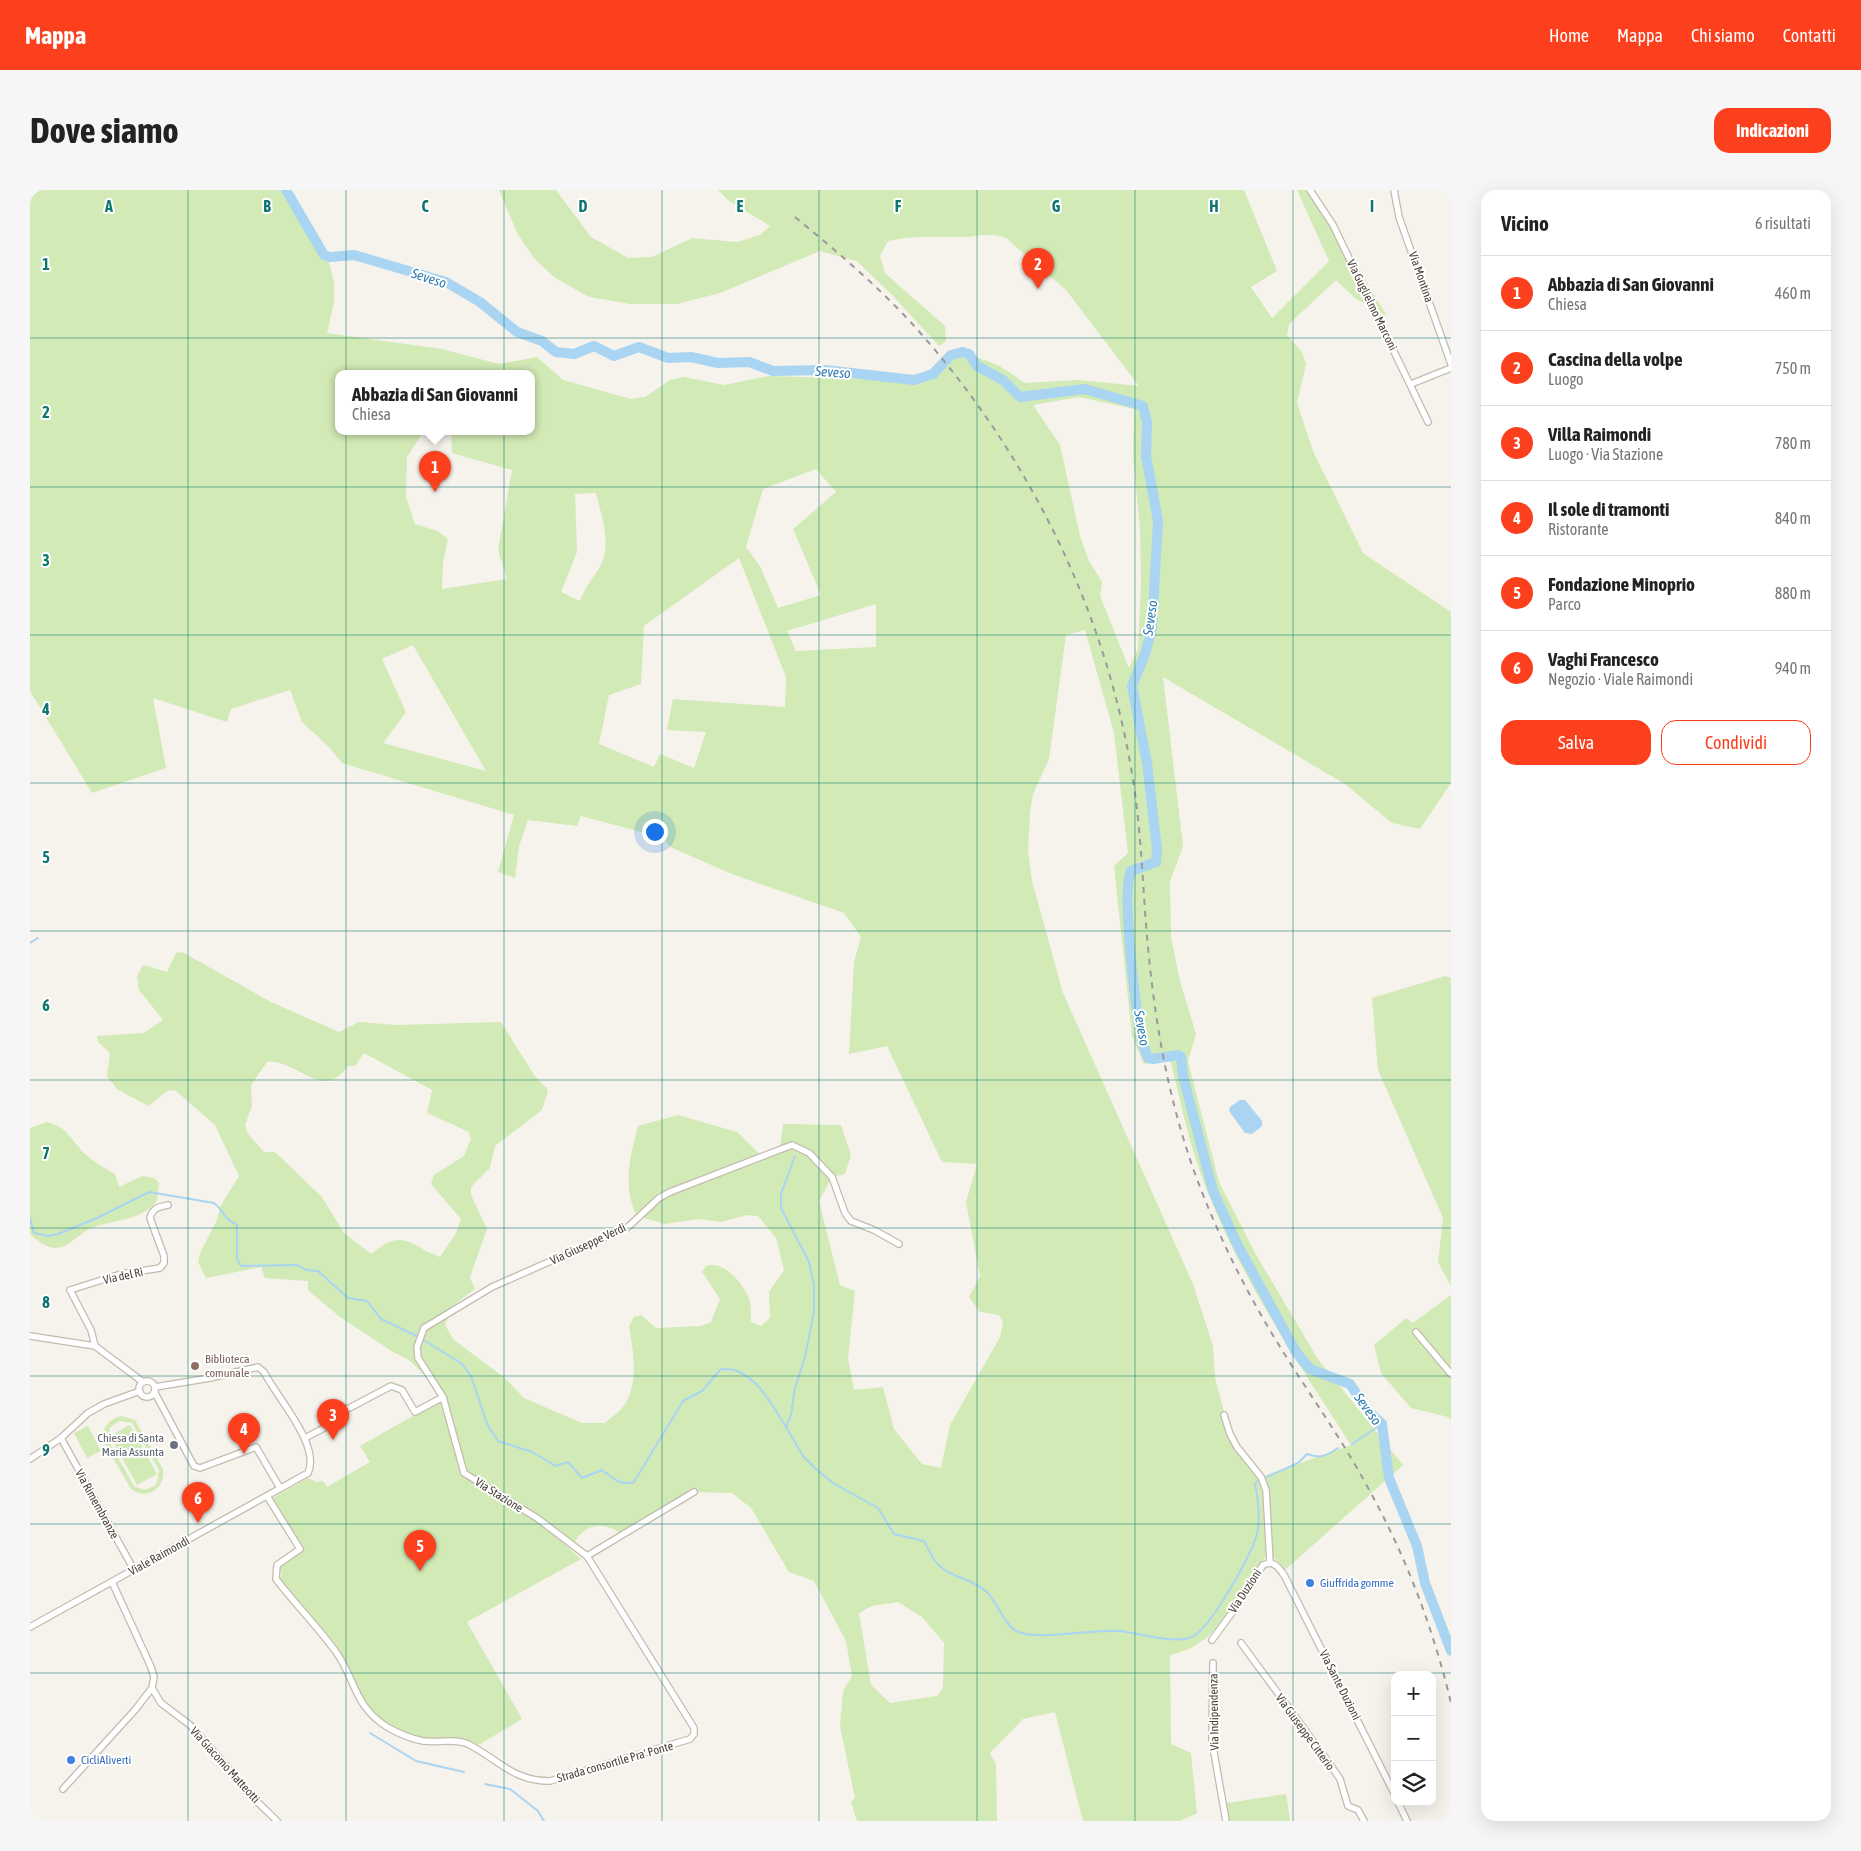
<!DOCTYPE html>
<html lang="it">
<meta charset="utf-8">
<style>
body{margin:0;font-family:"Asap Condensed",sans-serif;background:#f6f6f6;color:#222}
.controls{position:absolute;right:15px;bottom:15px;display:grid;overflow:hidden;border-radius:10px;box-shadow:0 5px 20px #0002}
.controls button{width:45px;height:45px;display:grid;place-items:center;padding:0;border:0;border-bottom:1px solid #e0e0e0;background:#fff;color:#222;font:25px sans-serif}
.you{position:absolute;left:624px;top:641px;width:18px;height:18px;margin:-12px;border:4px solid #fff;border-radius:50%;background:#1a73e8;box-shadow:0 0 0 8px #1a73e833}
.badge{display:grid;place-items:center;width:32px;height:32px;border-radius:50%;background:#fc3f1d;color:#fff;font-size:16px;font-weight:700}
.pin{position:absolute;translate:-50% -41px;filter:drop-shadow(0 1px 2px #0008)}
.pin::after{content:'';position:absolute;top:26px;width:18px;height:15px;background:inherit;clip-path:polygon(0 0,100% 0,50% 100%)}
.popup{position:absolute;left:305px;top:180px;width:200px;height:65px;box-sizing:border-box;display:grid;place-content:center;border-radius:10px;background:#fff;filter:drop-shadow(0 1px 4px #0005);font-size:16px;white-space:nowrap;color:#767676}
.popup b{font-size:19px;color:#222}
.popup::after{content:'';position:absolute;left:50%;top:100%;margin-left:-10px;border:10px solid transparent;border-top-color:#fff}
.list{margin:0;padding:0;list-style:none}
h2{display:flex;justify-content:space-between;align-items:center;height:65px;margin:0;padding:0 20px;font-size:21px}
h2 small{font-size:16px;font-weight:400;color:#767676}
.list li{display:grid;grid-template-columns:32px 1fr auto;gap:15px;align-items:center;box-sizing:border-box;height:75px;padding:0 20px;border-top:1px solid #e0e0e0}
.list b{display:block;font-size:19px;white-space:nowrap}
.list p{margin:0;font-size:16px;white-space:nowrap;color:#767676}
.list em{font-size:16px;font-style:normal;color:#767676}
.actions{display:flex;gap:10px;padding:15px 20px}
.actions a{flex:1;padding:11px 0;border:1px solid #fc3f1d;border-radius:15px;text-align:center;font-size:18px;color:#fc3f1d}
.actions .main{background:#fc3f1d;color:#fff}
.icon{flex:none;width:28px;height:28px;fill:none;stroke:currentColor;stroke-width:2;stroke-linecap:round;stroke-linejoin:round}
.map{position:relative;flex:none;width:1421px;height:1631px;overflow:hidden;border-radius:15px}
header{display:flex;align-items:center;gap:30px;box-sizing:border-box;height:70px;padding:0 25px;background:#fc3f1d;color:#fff}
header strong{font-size:24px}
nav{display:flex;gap:28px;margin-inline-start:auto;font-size:18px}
.intro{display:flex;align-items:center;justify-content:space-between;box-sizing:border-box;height:120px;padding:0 30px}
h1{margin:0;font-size:35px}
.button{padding:12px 22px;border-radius:15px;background:#fc3f1d;color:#fff;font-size:18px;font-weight:700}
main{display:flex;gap:30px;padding:0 30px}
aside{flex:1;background:#fff;border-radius:15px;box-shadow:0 5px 20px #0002}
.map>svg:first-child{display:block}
.green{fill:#d2eab5;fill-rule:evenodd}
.water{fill:#a9d4f2}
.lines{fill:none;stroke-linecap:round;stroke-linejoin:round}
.stream{stroke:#a9d4f2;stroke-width:2}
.river{stroke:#a9d4f2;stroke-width:10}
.minor-casing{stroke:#c2bbae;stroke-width:8}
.minor{stroke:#fff;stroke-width:5.5}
.rail{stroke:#9a9a9a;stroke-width:2;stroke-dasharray:6 6;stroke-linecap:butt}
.grid{fill:none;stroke:#0f766e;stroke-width:1;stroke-opacity:0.55}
.education-dot{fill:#8d6e63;stroke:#fff;stroke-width:2}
.worship-dot{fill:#6b7280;stroke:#fff;stroke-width:2}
.shop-dot{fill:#3f7fe0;stroke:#fff;stroke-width:2}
.labels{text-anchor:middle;stroke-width:4;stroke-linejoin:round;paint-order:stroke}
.street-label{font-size:12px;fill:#4b4439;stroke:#fff}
.education-label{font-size:12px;fill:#785e54;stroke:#fff;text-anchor:start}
.worship-label{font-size:12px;fill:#5b616d;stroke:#fff;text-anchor:end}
.shop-label{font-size:12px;fill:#366cbe;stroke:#fff;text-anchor:start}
.water-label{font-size:14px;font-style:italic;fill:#2e7ab2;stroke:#fff}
.grid-label{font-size:16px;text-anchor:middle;font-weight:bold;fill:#0f766e;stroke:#fff;stroke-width:4;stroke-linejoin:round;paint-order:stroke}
</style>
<header>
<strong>Mappa</strong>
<nav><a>Home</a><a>Mappa</a><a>Chi siamo</a><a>Contatti</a></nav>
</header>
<div class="intro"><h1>Dove siamo</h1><a class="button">Indicazioni</a></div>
<main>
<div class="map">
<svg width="1421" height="1631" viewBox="0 0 1421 1631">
<rect width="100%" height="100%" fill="#f6f3ec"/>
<g class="green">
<path d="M 0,0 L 254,0 L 286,58 L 298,69 L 304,92 L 304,113 L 297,143 L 412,159 L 469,174 L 507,167 L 533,190 L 601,209 L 615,207 L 640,190 L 654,187 L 694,195 L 738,186 L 884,190 L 903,184 L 921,165 L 932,162 L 968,175 L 995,193 L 1049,190 L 1109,196 L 1036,100 L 976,48 C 960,42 948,47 931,47 C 905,47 883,45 858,51 L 850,66 L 855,83 L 915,136 L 916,151 L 909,156 L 865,108 L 827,71 L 790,61 L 690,103 L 647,114 L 600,114 L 559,107 L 524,87 L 505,69 L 488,45 L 469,0 L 526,0 L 561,47 L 598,68 L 622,67 L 662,48 L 707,52 L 730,45 L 740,36 L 699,11 L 688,0 L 1214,0 L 1247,81 L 1221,97 L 1242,128 L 1299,71 L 1267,0 L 1280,0 L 1357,126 L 1326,109 L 1306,90 L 1259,134 L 1257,145 L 1272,162 L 1276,174 L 1267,213 L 1283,261 L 1333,363 L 1421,422 L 1421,593 L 1390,639 L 1362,633 L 1315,594 L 1133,487 L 1153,656 L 1140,692 L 1141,747 L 1150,791 L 1166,844 L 1158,871 L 1189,992 L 1225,1063 L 1288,1169 L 1373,1275 L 1255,1380 L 1239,1362 C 1208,1399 1193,1455 1140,1465 L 1141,1554 L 1161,1563 L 1167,1623 L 1150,1631 L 1053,1631 L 1025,1522 L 993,1529 L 960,1563 L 966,1574 L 967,1631 L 827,1631 L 821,1612 L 825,1608 L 810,1536 L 813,1501 L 822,1486 L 816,1451 L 784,1391 L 759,1382 L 721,1318 L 702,1303 L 664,1302 L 591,1344 C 574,1331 554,1333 544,1354 L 435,1283 L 411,1201 L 379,1170 L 363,1162 L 310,1127 L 278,1100 L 278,1091 L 235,1088 L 231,1077 L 176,1088 L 168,1072 L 170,1063 L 187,1030 L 190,1017 L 209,986 L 185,935 L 145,900 L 137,901 L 118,916 L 87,899 L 77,886 L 80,863 L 68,852 L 67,846 L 114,843 L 133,830 L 109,800 L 107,787 L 113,775 L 137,782 L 146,763 L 152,762 L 241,812 L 309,842 L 329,832 L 366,835 L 471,832 L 504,885 L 518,900 L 512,920 L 465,956 L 460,978 L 441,997 L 441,1005 L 457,1039 L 442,1081 L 440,1088 L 445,1099 L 421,1117 L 415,1135 L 424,1150 L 475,1188 L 494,1208 L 552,1233 L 575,1233 C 581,1227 591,1221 595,1214 C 609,1191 603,1161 599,1136 L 604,1127 L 611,1125 L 626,1138 L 671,1136 L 681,1132 L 690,1109 L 672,1082 L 676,1076 C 695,1070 715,1095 720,1112 C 721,1118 721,1126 721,1132 L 731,1136 L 740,1128 L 739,1102 L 754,1080 L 746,1048 L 728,1026 L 717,1025 L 691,1032 L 668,1029 L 635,1034 L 607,1026 C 592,997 600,967 608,936 L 648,925 L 707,942 L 732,966 L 750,959 L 753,934 L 811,935 L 821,965 L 815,984 L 802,987 L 789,1011 L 810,1095 L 825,1101 L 818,1169 L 824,1200 L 853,1197 L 864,1239 L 892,1274 L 911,1278 L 920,1235 L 970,1147 L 973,1132 L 969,1125 L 950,1122 L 939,1107 L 950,1086 L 936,1012 L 947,974 L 912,972 L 857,856 L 819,864 L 824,772 L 831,747 L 814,723 L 702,684 L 640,657 L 634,648 L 551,626 L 547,636 L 498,630 L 489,656 L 485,688 L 468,682 L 484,625 L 312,573 L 300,558 L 272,532 L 260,500 L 201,519 L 197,532 L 123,508 L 136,578 L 62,603 L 0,501 ZM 309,183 L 501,183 L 501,241 L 421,241 L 422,263 L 482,280 L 468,360 L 477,389 L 412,399 L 413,373 L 418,349 L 407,341 L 385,334 L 376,307 L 377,267 L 394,241 L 309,241 ZM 1049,207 L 1104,219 L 1103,265 L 1110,339 L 1111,395 L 1108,459 L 1099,478 L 1070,406 L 1072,392 L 1059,371 L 1050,346 L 1030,255 L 1003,215 ZM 786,279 L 806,302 L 763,339 L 791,405 L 748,418 L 730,376 L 716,357 L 733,299 ZM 566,303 C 571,325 582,352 571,375 C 564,387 555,397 550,411 L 531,402 L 547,362 L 545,304 ZM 709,368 L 756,487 L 755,517 L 643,509 L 637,540 L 676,542 L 664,578 L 630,564 L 624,577 L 569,554 L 579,505 L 611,494 L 614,436 ZM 846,414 L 846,457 L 766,461 L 757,441 ZM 1055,440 L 1084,543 L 1098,663 L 1084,676 L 1102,846 L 1114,874 L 1140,869 C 1149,904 1156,941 1168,976 C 1202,1075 1264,1167 1321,1255 L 1231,1287 L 1200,1244 L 1185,1188 L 1183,1156 L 1163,1094 L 1033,803 L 1002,691 L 998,661 L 1000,623 L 1003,604 L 1019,569 L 1036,445 ZM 383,455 L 456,581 L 353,553 L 376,522 L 352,469 ZM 334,863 L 402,900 L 397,923 L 439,942 L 441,949 L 434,966 L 404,985 L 401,994 L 431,1029 L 426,1043 L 410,1067 C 377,1054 373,1038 341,1064 L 314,1043 L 292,1007 L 245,962 L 234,962 L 218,944 L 215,935 L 222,916 L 221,895 L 237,872 C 268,869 292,913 318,876 L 325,876 ZM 868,1412 L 892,1427 L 914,1453 L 913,1498 L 907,1506 L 860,1513 L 841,1495 L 829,1423 L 842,1416 Z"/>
<path d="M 1415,786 L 1421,788 L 1421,1096 L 1408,1072 L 1413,1028 L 1348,880 L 1342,808 Z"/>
<path d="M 17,932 C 39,938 40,949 55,964 C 64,972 74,978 85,984 L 89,997 L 112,986 L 124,988 L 129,993 L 127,1011 C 109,1032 85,1029 61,1038 C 50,1043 42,1054 31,1057 C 19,1061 8,1051 0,1044 L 0,938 Z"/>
<path d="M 1421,1105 L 1421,1230 L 1418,1227 L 1381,1218 L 1351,1183 L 1344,1155 L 1376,1128 L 1383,1133 Z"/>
<path d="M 413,1209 L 433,1284 L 512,1334 L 551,1369 L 437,1432 L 492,1529 L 447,1556 L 429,1548 L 401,1549 L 386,1546 L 365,1538 L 348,1527 L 332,1507 L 304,1452 L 250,1389 L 252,1384 L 249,1378 L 273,1359 L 241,1309 L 278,1288 L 286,1292 L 293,1291 L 297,1297 L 340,1272 L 330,1256 Z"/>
<path d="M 92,1226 L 105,1230 L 133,1279 C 136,1298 117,1311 101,1299 L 72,1249 C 73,1236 80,1228 92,1226 ZM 89,1231 L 102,1233 L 129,1280 L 127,1293 C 121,1300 113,1301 104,1296 L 77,1248 L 80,1238 Z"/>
<path d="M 100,1235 L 127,1284 L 107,1295 L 80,1246 Z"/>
<path d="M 58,1236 L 71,1261 L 57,1268 L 44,1243 Z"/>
<path d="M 1256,1604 L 1260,1631 L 1199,1631 L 1197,1613 Z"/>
</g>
<path class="water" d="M 1210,910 L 1215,910 L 1232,931 L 1232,936 L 1222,944 L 1215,943 L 1199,921 L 1200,917 Z"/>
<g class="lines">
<g class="stream">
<path d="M 0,753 L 8,748"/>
<path d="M 0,1028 L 4,1043 L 18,1046 L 28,1044 L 65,1029 L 119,1002 L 184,1013 C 195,1021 191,1027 207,1035 L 207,1069 L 211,1076 L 268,1075 L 276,1080 L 288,1081 L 318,1108 L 337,1111 L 351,1129 L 389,1147 L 432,1174 L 441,1186 L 457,1234 L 468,1251 L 502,1262 L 526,1276 L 538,1272 L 552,1288 L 572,1280 C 583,1288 590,1296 604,1292 L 653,1211 L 672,1201 L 691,1179 C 696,1179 703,1179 707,1181 C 730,1190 744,1218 756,1237 L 761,1225 L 765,1198 L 775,1167 L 784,1122 L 784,1095 L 779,1072 L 751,1018 L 751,1004 L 765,966"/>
<path d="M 756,1237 L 773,1266 L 786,1279 L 803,1293 L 848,1318 L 864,1344 L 894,1351 C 898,1358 901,1366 905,1371 C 917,1387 942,1388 957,1402 C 967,1412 975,1435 986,1441 C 1009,1452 1065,1438 1091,1441 C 1110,1444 1145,1454 1162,1447 C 1179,1440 1224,1362 1227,1343 C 1231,1327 1228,1309 1225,1294 L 1227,1291"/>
<path d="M 1322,1254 L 1352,1234"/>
<path d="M 1237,1287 L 1268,1273 L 1277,1264 C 1291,1269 1296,1266 1308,1258"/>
<path d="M 340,1543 L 386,1571 L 434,1582"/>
<path d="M 455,1594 L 480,1599 L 508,1621 L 514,1631"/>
</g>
<path class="river" d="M 256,0 L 294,65 L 300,67 L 324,65 L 416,92 L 450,112 L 487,142 L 512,151 L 526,162 L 544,164 L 564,156 L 584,166 L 609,157 L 638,168 L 661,167 L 688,173 L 719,172 L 743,181 L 795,180 L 884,190 L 903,184 L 921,165 L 932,162 L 939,164 L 947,176 L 973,190 L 990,207 L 1055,199 L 1113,216 L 1117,232 L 1116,266 L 1128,331 L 1122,438 L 1115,464 L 1102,496 L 1117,573 L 1127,659 L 1126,672 L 1101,681 C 1091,702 1106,823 1112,850 C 1113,856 1116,862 1118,868 L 1123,869 L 1148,865 L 1151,867 L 1153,886 L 1183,1001 L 1207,1054 L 1266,1162 L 1280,1179 L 1320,1194 L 1338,1221 L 1352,1234 L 1359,1288 L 1387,1356 L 1395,1393 L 1421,1461"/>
<g class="minor-casing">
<g id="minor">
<path d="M 1280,0 L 1303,35 L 1398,232"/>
<path d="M 1364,0 L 1369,27 L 1421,174"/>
<path d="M 1381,194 L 1421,178"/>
<path d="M 1386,1142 L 1421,1184"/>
<path d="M 0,1146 L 65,1156 L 113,1192"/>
<path d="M 65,1156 L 61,1140 L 40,1100 L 91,1084 L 130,1078 L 134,1073 L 134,1066 L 120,1028 C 122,1018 129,1017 138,1015"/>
<circle cx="117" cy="1199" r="8"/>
<path d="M 125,1203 L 164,1276 L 170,1278 L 226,1257 L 250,1298"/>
<path d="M 413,1207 L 388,1168 L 387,1157 L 394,1138 L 462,1097 L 598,1037 L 629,1008 L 640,1002 L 762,955 L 779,963 L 802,987 L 815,1023 L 821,1031 L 844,1040 L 869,1054"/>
<path d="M 1194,1225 L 1200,1244 L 1207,1257 L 1231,1287 L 1236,1300 L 1240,1373"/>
<path d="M 31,1248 L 104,1380"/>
<path d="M 0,1269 L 31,1248 L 58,1223 L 74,1214 L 110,1201"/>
<path d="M 237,1306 L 270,1359 L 247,1375 L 246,1389 C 265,1414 288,1437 306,1462 C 326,1490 323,1515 357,1537 C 366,1542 382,1549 393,1551 C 407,1553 424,1548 438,1554 C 468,1569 482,1591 520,1591 L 660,1549 L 664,1544 L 664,1538 L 557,1366 L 507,1328 L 434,1283 L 413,1207 L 385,1222 L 372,1200 L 361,1196 L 295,1231 L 296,1237 L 275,1248"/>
<path d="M 557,1366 L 664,1302"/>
<path d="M 0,1437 L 278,1283 C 291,1255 247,1208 234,1182 L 228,1177 L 180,1188 L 125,1197"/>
<path d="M 1182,1450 L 1204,1420 L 1233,1375 C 1244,1370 1248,1377 1254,1385 L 1365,1605"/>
<path d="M 1211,1453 L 1297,1570 L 1310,1589 L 1318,1616 L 1328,1620 L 1334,1631"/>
<path d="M 1183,1473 L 1182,1551 L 1196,1631"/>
<path d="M 122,1498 L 131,1513 L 160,1535 L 199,1579 L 212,1597 L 247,1631"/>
<path d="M 33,1599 L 105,1520 L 122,1498 L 124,1487 L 121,1477 L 82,1392"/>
<path d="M 1368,1612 L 1377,1631"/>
</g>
</g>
<use href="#minor" class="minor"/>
<path class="rail" d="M 765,27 C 810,64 855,102 893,146 C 1009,279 1086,444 1107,619 C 1113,672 1114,725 1120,777 C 1128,852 1143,927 1170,997 C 1190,1049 1215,1099 1244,1147 C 1274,1197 1309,1244 1337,1296 C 1375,1364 1403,1437 1421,1513"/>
</g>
<path class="grid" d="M 158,0 L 158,1631M 316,0 L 316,1631M 474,0 L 474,1631M 632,0 L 632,1631M 789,0 L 789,1631M 947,0 L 947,1631M 1105,0 L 1105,1631M 1263,0 L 1263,1631M 0,148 L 1421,148M 0,297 L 1421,297M 0,445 L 1421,445M 0,593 L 1421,593M 0,741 L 1421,741M 0,890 L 1421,890M 0,1038 L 1421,1038M 0,1186 L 1421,1186M 0,1334 L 1421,1334M 0,1483 L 1421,1483"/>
<circle class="education-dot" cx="165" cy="1176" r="5"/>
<circle class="worship-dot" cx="144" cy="1255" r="5"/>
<g class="shop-dot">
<circle cx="1280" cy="1393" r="5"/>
<circle cx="41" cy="1570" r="5"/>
</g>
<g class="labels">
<g class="street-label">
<text transform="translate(1391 87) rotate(71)" y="4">Via Montina</text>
<text transform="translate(1342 115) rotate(64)" y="4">Via Guglielmo Marconi</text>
<text transform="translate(558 1054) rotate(-25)" y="4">Via Giuseppe Verdi</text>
<text transform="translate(93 1086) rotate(-12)" y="4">Via del Rì</text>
<text transform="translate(469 1305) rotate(32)" y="4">Via Stazione</text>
<text transform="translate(67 1314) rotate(61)" y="4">Via Rimembranze</text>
<text transform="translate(129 1366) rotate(-29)" y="4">Viale Raimondi</text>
<text transform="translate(1215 1401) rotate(-57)" y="4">Via Duzioni</text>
<text transform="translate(1310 1495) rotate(63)" y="4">Via Sante Duzioni</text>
<text transform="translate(1184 1522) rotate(-91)" y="4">Via Indipendenza</text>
<text transform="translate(1275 1542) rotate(54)" y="4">Via Giuseppe Citterio</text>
<text transform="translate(585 1572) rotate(-16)" y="4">Strada consortile Pra' Ponte</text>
<text transform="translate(195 1575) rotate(48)" y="4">Via Giacomo Matteotti</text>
</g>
<g class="education-label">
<text x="175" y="1173">Biblioteca<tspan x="175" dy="14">comunale</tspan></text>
</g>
<g class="worship-label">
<text x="134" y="1252">Chiesa di Santa<tspan x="134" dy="14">Maria Assunta</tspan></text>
</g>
<g class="shop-label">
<text x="1290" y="1397">Giuffrida gomme</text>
<text x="51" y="1574">CicliAliverti</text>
</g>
<g class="water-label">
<text transform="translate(399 88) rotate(18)" y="5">Seveso</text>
<text transform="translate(803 182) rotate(4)" y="5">Seveso</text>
<text transform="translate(1120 428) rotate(-82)" y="5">Seveso</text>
<text transform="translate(1112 838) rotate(80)" y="5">Seveso</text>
<text transform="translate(1338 1219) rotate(54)" y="5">Seveso</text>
</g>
</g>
<g class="grid-label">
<text x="79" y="22">A</text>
<text x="237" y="22">B</text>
<text x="395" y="22">C</text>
<text x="553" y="22">D</text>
<text x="710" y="22">E</text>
<text x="868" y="22">F</text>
<text x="1026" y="22">G</text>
<text x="1184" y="22">H</text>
<text x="1342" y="22">I</text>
<text x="16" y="80">1</text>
<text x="16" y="228">2</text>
<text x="16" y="376">3</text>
<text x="16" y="525">4</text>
<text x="16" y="673">5</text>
<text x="16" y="821">6</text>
<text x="16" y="969">7</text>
<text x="16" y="1118">8</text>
<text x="16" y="1266">9</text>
</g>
</svg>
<div class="controls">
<button>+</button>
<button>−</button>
<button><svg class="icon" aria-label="layers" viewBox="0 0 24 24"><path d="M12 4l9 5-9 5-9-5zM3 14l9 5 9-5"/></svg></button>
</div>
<div class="you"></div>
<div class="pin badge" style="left:405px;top:302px">1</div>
<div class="popup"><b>Abbazia di San Giovanni</b>Chiesa</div>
<div class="pin badge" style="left:1008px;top:99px">2</div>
<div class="pin badge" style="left:303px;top:1250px">3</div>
<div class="pin badge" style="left:214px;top:1264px">4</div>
<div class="pin badge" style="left:390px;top:1381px">5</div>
<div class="pin badge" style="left:168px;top:1333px">6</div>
</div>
<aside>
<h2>Vicino<small>6 risultati</small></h2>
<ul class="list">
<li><span class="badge">1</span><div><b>Abbazia di San Giovanni</b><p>Chiesa</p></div><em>460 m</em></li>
<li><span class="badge">2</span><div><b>Cascina della volpe</b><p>Luogo</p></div><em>750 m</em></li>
<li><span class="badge">3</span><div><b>Villa Raimondi</b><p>Luogo · Via Stazione</p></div><em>780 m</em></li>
<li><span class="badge">4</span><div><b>Il sole di tramonti</b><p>Ristorante</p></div><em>840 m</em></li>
<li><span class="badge">5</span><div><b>Fondazione Minoprio</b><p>Parco</p></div><em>880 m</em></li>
<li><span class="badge">6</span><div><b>Vaghi Francesco</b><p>Negozio · Viale Raimondi</p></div><em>940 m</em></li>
</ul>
<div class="actions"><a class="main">Salva</a><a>Condividi</a></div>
</aside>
</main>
